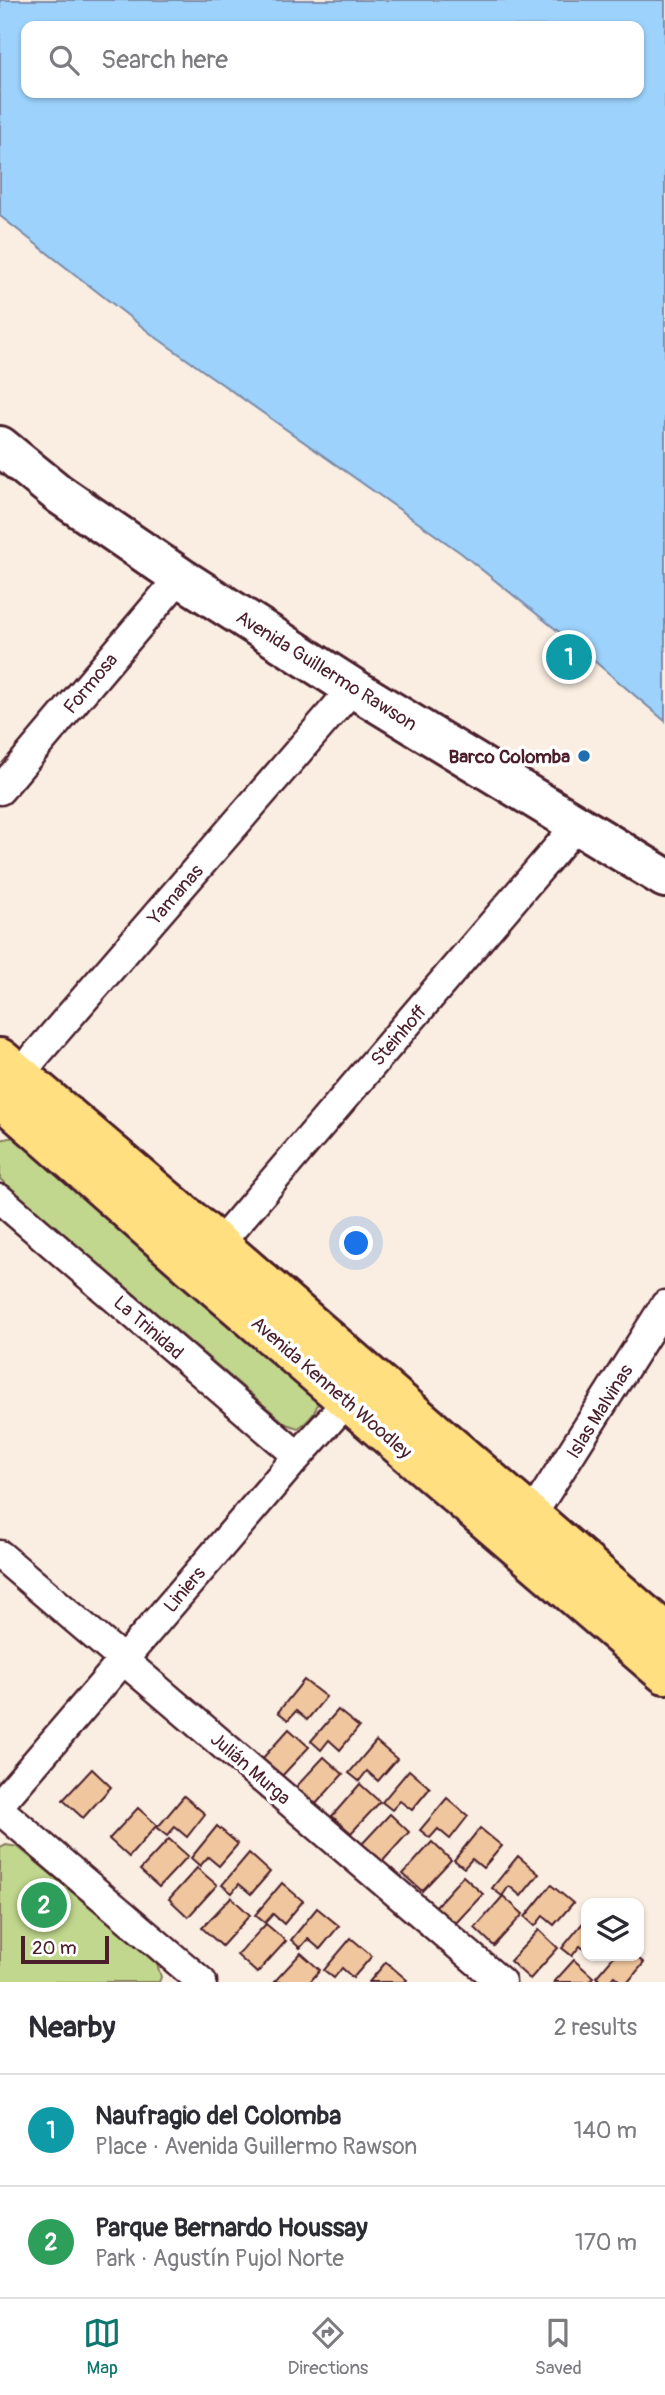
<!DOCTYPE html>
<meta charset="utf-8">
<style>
body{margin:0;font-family:Pangolin,sans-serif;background:#f7f7f7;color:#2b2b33}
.controls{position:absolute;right:21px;bottom:21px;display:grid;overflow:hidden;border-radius:14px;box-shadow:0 2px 5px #0004}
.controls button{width:63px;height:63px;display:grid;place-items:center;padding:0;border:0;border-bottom:2px solid #e1e1e2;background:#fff;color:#2b2b33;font:35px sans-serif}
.scale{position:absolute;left:21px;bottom:18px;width:88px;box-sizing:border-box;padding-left:7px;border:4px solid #4a1f2b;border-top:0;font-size:19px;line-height:24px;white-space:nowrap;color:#4a1f2b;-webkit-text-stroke:5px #fff;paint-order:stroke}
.you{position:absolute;left:357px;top:1244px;width:24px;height:24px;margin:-18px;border:5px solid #fff;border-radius:50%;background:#1a73e8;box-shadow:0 0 0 10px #1a73e833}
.badge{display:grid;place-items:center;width:46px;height:46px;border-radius:50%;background:#0f766e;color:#fff;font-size:23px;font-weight:700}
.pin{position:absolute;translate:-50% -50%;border:4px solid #fff;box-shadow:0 2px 7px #0006}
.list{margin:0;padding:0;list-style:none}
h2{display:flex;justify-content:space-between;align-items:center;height:91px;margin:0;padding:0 28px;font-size:30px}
h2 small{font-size:23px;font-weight:400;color:#7c7c81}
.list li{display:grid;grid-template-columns:46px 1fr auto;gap:21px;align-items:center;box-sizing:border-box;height:112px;padding:0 28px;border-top:2px solid #e1e1e2}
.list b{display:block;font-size:26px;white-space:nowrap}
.list p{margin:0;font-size:23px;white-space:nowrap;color:#7c7c81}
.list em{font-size:23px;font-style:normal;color:#7c7c81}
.icon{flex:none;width:38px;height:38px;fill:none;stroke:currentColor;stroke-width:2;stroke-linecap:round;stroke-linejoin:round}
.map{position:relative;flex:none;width:665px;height:1982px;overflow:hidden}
.search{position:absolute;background:#fff;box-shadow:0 2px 5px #0004;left:21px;right:21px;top:21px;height:77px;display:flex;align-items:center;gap:18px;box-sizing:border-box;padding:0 24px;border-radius:14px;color:#7c7c81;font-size:26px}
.sheet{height:315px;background:#fff}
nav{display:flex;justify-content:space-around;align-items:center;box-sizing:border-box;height:98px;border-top:2px solid #e1e1e2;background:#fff;font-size:19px;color:#7c7c81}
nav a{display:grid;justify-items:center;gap:4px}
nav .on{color:#0f766e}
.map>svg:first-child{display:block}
.green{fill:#c1d78d;stroke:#867b5c;stroke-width:2}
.water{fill:#9cd2fb;stroke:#7b8aa8;stroke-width:2;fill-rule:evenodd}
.building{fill:#efc69e;stroke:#4a1f2b;stroke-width:2}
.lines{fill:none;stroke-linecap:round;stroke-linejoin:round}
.street-casing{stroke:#4a1f2b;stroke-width:33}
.secondary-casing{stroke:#4a1f2b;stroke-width:44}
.primary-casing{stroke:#4a1f2b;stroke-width:44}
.street{stroke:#fff;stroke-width:28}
.secondary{stroke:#fff;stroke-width:38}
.primary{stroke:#ffdf80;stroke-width:38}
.poi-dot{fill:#1f6fb2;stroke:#fff;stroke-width:2.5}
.labels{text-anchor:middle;stroke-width:7;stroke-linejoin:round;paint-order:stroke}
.street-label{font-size:19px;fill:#4a1f2b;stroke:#fff}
.poi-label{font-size:19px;font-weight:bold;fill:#4a1f2b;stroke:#fff;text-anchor:end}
</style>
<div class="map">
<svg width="665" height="1982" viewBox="0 0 665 1982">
<rect width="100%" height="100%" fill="#faeee2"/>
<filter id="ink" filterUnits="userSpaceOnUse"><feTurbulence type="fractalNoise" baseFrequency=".0143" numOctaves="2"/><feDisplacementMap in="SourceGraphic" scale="14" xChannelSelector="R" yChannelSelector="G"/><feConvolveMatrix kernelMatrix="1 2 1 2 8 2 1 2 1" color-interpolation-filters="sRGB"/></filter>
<g filter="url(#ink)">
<g class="green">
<path d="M 14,1137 L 26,1142 L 320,1395 C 317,1411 311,1420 298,1428 L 286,1424 L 0,1179 L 0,1140 Z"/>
<path d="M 6,1845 L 18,1847 L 156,1961 L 161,1977 L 159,1982 L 0,1982 L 0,1848 Z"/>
</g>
<path class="water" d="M 0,0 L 665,0 L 665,721 L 579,648 L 461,553 L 154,336 L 0,216 ZM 26,26 L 639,26 L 639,93 L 26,93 Z"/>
<g class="building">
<path d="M 304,1680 L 326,1697 L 307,1720 L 296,1711 L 288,1720 L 278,1712 Z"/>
<path d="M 338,1710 L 359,1727 L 340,1750 L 329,1740 L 321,1750 L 311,1741 Z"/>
<path d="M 289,1729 L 309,1747 L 280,1778 L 261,1760 Z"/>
<path d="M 376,1741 L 397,1759 L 378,1781 L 367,1771 L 359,1781 L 349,1773 Z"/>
<path d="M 324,1757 L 343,1774 L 314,1806 L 295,1788 Z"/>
<path d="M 92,1769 L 111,1787 L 83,1818 L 63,1800 Z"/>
<path d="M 409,1770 L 430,1788 L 412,1810 L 400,1801 L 392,1810 L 382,1802 Z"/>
<path d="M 360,1784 L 380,1802 L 351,1833 L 332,1816 Z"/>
<path d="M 184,1796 L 205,1814 L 187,1837 L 175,1827 L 167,1836 L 157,1828 Z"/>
<path d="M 447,1798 L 468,1816 L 450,1839 L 438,1829 L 430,1838 L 420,1830 Z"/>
<path d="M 138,1808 L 157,1825 L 129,1857 L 109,1839 Z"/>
<path d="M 390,1814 L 409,1832 L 381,1863 L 361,1845 Z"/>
<path d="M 217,1826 L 238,1844 L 219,1866 L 208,1857 L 200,1866 L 191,1858 Z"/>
<path d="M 480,1828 L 502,1846 L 483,1868 L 472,1859 L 464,1868 L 454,1860 Z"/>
<path d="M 169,1839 L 188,1856 L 159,1887 L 140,1870 Z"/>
<path d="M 432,1842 L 451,1860 L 422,1891 L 403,1874 Z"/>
<path d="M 249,1853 L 270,1872 L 251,1894 L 239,1884 L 232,1893 L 222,1885 Z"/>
<path d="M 518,1856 L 539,1874 L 521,1896 L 509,1886 L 502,1896 L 492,1888 Z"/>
<path d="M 197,1868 L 217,1885 L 188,1917 L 169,1899 Z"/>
<path d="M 463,1876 L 483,1894 L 454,1925 L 435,1907 Z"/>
<path d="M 282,1883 L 303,1901 L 284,1924 L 273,1914 L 265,1923 L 255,1915 Z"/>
<path d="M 551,1885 L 573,1903 L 554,1925 L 543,1916 L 535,1926 L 525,1917 Z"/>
<path d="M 503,1896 L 523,1914 L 494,1946 L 475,1928 Z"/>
<path d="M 231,1897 L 250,1915 L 222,1946 L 202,1928 Z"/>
<path d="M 317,1908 L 339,1926 L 320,1949 L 308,1939 L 300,1948 L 291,1940 Z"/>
<path d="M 586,1919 L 586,1951 L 580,1946 L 572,1956 L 562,1948 Z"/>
<path d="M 266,1924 L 286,1941 L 257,1973 L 237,1955 Z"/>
<path d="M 539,1930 L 558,1948 L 530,1979 L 510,1961 Z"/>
<path d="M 351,1938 L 372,1956 L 353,1978 L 342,1968 L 334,1978 L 324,1970 Z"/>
<path d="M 301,1953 L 320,1970 L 310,1982 L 274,1982 Z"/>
<path d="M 614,1956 L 635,1956 L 644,1963 L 628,1982 L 621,1982 L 614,1976 L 609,1982 L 602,1982 L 596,1977 Z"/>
<path d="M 574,1960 L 593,1977 L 589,1982 L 554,1982 Z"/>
<path d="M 386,1962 L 407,1980 L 405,1982 L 369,1982 Z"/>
</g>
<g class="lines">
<g class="street-casing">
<g id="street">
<path d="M 0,790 L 180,577"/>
<path d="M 9,1091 L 35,1056 L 353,688"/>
<path d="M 0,1199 L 298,1456"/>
<path d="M 219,1244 L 577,825"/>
<path d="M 532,1515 L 665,1305"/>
<path d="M 0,1555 L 501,1982"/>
<path d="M 0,1804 L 298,1456 L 359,1388"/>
<path d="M 0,1810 L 202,1982"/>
</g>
</g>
<g class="secondary-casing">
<path id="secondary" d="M 0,446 L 59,494 L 180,577 L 353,688 L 665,878"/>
</g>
<g class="primary-casing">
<g id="primary">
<path d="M 0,1058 L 219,1244 L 665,1632"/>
<path d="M 0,1098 L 195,1270 L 665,1674"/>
</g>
</g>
<use href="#street" class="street"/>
<use href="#secondary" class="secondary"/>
<use href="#primary" class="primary"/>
</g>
</g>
<circle class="poi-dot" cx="584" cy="756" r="7"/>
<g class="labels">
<g class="street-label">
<text transform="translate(327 670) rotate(32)" y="7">Avenida Guillermo Rawson</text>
<text transform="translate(90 683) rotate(-50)" y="7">Formosa</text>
<text transform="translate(175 894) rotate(-49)" y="7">Yamanas</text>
<text transform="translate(398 1035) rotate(-49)" y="7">Steinhoff</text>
<text transform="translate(149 1327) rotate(41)" y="7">La Trinidad</text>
<text transform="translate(332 1387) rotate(41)" y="7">Avenida Kenneth Woodley</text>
<text transform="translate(599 1411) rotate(-58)" y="7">Islas Malvinas</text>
<text transform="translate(184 1589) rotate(-50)" y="7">Liniers</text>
<text transform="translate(251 1768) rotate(41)" y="7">Julián Murga</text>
</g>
<g class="poi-label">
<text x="570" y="763">Barco Colomba</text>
</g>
</g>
</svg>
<div class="controls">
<button><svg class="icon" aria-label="layers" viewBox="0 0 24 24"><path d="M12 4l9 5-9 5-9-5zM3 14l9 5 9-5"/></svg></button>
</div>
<div class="scale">20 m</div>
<div class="you"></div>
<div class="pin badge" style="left:569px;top:657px;background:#0f9aa8">1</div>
<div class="pin badge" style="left:44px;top:1905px;background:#2e9e5b">2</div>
<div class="search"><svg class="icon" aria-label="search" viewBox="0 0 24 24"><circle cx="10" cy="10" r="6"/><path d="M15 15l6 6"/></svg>Search here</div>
</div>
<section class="sheet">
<h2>Nearby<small>2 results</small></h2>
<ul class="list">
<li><span class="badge" style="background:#0f9aa8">1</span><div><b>Naufragio del Colomba</b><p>Place · Avenida Guillermo Rawson</p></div><em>140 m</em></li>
<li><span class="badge" style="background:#2e9e5b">2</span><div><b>Parque Bernardo Houssay</b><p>Park · Agustín Pujol Norte</p></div><em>170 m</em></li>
</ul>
</section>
<nav>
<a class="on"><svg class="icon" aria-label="map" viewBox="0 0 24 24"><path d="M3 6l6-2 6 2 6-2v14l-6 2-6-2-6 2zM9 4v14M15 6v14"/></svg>Map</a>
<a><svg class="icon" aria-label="directions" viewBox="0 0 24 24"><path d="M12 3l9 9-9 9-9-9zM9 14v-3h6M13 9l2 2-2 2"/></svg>Directions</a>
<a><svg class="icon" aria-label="saved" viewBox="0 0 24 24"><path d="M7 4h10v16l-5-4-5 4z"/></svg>Saved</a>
</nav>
